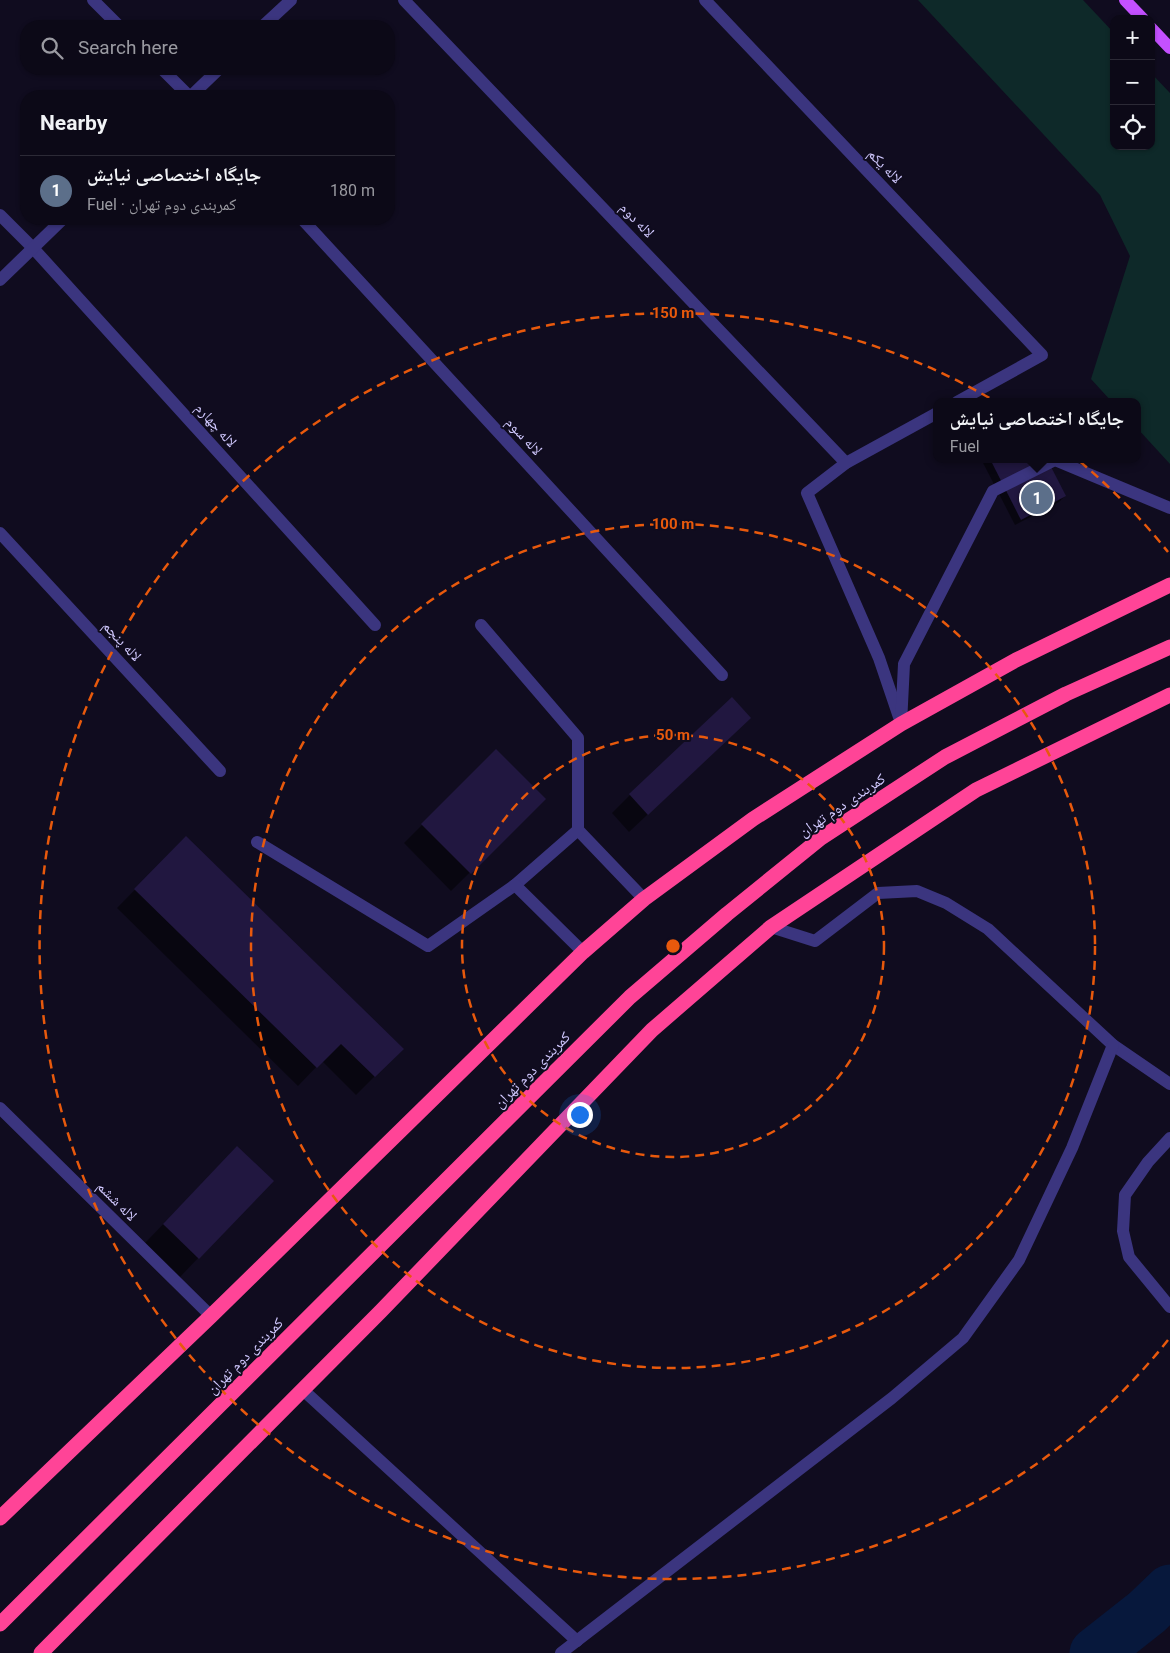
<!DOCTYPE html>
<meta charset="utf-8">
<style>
body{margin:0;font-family:Roboto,"Noto Naskh Arabic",sans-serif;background:#1a1724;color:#f1f3f6}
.controls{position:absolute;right:15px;top:15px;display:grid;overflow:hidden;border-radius:10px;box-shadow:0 1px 4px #0004}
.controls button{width:45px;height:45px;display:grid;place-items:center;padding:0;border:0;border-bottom:1px solid #2c2a36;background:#0c0917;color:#f1f3f6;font:25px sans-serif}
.you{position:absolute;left:579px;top:1114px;width:18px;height:18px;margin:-12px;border:4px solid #fff;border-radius:50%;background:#1a73e8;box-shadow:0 0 0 8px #1a73e833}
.badge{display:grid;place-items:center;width:32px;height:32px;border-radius:50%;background:#0f766e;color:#fff;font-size:16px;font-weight:700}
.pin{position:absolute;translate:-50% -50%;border:2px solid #fff;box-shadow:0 1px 5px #0006}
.popup{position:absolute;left:933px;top:398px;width:208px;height:65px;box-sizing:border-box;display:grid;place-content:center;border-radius:10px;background:#0c0917;filter:drop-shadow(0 1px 4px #0005);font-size:16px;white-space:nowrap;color:#9a9aa1}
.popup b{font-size:19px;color:#f1f3f6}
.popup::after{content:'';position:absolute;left:50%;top:100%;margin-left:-10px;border:10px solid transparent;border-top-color:#0c0917}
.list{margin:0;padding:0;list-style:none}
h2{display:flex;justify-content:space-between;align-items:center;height:65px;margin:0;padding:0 20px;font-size:21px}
h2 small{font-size:16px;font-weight:400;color:#9a9aa1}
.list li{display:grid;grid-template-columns:32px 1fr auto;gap:15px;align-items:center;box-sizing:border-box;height:70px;padding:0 20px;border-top:1px solid #2c2a36}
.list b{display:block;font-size:19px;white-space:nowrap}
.list p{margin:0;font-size:16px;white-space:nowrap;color:#9a9aa1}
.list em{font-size:16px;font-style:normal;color:#9a9aa1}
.icon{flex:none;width:28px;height:28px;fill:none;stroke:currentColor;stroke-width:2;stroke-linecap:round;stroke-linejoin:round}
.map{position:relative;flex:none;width:1170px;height:1653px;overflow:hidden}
.search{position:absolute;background:#0c0917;box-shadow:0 1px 4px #0004;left:20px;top:20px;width:375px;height:55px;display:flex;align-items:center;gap:12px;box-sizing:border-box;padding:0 18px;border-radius:20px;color:#9a9aa1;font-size:19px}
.panel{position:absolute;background:#0c0917;box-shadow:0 1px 4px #0004;left:20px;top:90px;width:375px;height:135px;border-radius:20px}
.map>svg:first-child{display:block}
.green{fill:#0e2929}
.shadow{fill:#0007}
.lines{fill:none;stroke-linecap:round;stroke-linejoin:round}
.river{stroke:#07183c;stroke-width:51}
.building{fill:#211740}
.minor{stroke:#3b357f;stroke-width:12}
.major{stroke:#c450ff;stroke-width:12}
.highway{stroke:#ff4497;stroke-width:15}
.ring{fill:none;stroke:#e8590c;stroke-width:2.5;stroke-dasharray:9 6}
.labels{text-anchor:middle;stroke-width:4;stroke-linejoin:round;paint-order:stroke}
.street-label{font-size:15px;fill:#d1c9ff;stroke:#100c1f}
.centre{fill:#e8590c;stroke:#100c1f;stroke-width:2.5}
.ring-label{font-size:15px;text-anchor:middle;font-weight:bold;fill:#e8590c;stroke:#100c1f;stroke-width:4;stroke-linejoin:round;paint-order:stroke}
</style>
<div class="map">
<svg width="1170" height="1653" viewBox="0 0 1170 1653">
<rect width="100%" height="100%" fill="#100c1f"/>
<path class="green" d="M 918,0 L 1083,0 L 1114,33 L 1114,146 L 1151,146 L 1151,73 L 1170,93 L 1170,464 L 1137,428 L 1137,402 L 1112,402 L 1091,379 L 1130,256 L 1100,195 Z"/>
<g class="shadow">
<path d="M 981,459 L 1046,459 L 1065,496 L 1059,502 L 1015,525 Z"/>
<path d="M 731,736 L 629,832 L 612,813 L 630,795 Z"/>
<path d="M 496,751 L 544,799 L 451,891 L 404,843 Z"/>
<path d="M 168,856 L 402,1049 L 356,1095 L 322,1061 L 298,1086 L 117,908 Z"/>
<path d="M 219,1166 L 272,1181 L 180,1277 L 145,1243 Z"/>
</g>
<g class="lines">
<path class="river" d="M 1095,1653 L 1147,1612 L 1170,1590"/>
</g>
<g class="building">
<path d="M 990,459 L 1047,459 L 1066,496 L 1021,520 Z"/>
<path d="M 732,697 L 751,718 L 648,815 L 629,794 Z"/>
<path d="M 496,749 L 546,799 L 471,874 L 421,824 Z"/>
<path d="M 186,836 L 404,1049 L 375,1077 L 341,1044 L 317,1068 L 134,889 Z"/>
<path d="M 237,1146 L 274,1181 L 199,1259 L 163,1224 Z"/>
</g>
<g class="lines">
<g class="minor">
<path d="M 93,0 L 119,26"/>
<path d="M 404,0 L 846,463"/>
<path d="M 705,0 L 1042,355 L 957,402"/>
<path d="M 263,26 L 291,0"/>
<path d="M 162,69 L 189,96"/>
<path d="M 191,96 L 219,69"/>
<path d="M 0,215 L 33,248 L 375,625"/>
<path d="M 302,219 L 722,675"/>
<path d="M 0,280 L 63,219"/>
<path d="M 0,533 L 220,771"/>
<path d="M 899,717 L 879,658 L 807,493 L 846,463 L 937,413"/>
<path d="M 901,724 L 904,664 L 993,491 L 1055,460 L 1170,508"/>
<path d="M 578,830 L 644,899"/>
<path d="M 257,842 L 428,946 L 515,885 L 578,830 L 578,738 L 481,625"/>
<path d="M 515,885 L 583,952"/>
<path d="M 771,927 L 815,941 L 878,893 L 917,891 L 946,903 L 988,929 L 1113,1045 L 1170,1084"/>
<path d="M 0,1108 L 211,1316"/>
<path d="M 1170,1138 L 1148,1162 L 1125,1195 L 1123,1231 L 1129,1257 L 1170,1307"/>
<path d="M 303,1390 L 577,1641"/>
<path d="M 561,1653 L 892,1398 L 963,1338 L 1019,1260 L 1072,1148 L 1113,1045"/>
</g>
<g class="major">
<path d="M 1125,0 L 1143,19"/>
<path d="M 1151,28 L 1170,48"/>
</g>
<g class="highway">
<path d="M 0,1518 L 211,1316 L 583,952 L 644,899 L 753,819 L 901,724 L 1016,660 L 1170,585"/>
<path d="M 0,1624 L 630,997 L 727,914 L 821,838 L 945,757 L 1066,694 L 1170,647"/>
<path d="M 41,1653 L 381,1311 L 652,1030 L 771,927 L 976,790 L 1170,695"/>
</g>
</g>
<g class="ring">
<circle cx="673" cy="946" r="211"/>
<circle cx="673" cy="946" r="422"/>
<path d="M1168 1340A633 633 0 1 1 1168 552"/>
</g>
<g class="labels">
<g class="street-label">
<text transform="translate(885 166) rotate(46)" y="5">لاله یکم</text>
<text transform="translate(637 220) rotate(46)" y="5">لاله دوم</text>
<text transform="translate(216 425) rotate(48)" y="5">لاله چهارم</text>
<text transform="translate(524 436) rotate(47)" y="5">لاله سوم</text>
<text transform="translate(122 641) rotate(47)" y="5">لاله پنجم</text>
<text transform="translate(842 805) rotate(-34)" y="5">کمربندی دوم تهران</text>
<text transform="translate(532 1070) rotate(-45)" y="5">کمربندی دوم تهران</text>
<text transform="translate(117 1201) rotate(45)" y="5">لاله ششم</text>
<text transform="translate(245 1356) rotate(-45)" y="5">کمربندی دوم تهران</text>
</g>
</g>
<circle cx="673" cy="946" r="8" class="centre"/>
<g class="ring-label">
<text x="673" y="318">150 m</text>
<text x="673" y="529">100 m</text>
<text x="673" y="740">50 m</text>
</g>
</svg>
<div class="controls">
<button>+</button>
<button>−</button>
<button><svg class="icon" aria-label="locate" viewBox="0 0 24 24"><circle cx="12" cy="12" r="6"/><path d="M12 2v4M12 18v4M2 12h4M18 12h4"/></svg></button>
</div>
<div class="you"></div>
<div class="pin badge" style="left:1037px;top:498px;background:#5c6f8a">1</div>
<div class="popup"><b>جایگاه اختصاصی نیایش</b>Fuel</div>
<div class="search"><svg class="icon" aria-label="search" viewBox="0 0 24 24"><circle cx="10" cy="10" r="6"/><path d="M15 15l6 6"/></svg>Search here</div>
<section class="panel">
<h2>Nearby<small></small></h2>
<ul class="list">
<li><span class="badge" style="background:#5c6f8a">1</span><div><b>جایگاه اختصاصی نیایش</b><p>Fuel · کمربندی دوم تهران</p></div><em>180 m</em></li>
</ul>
</section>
</div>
